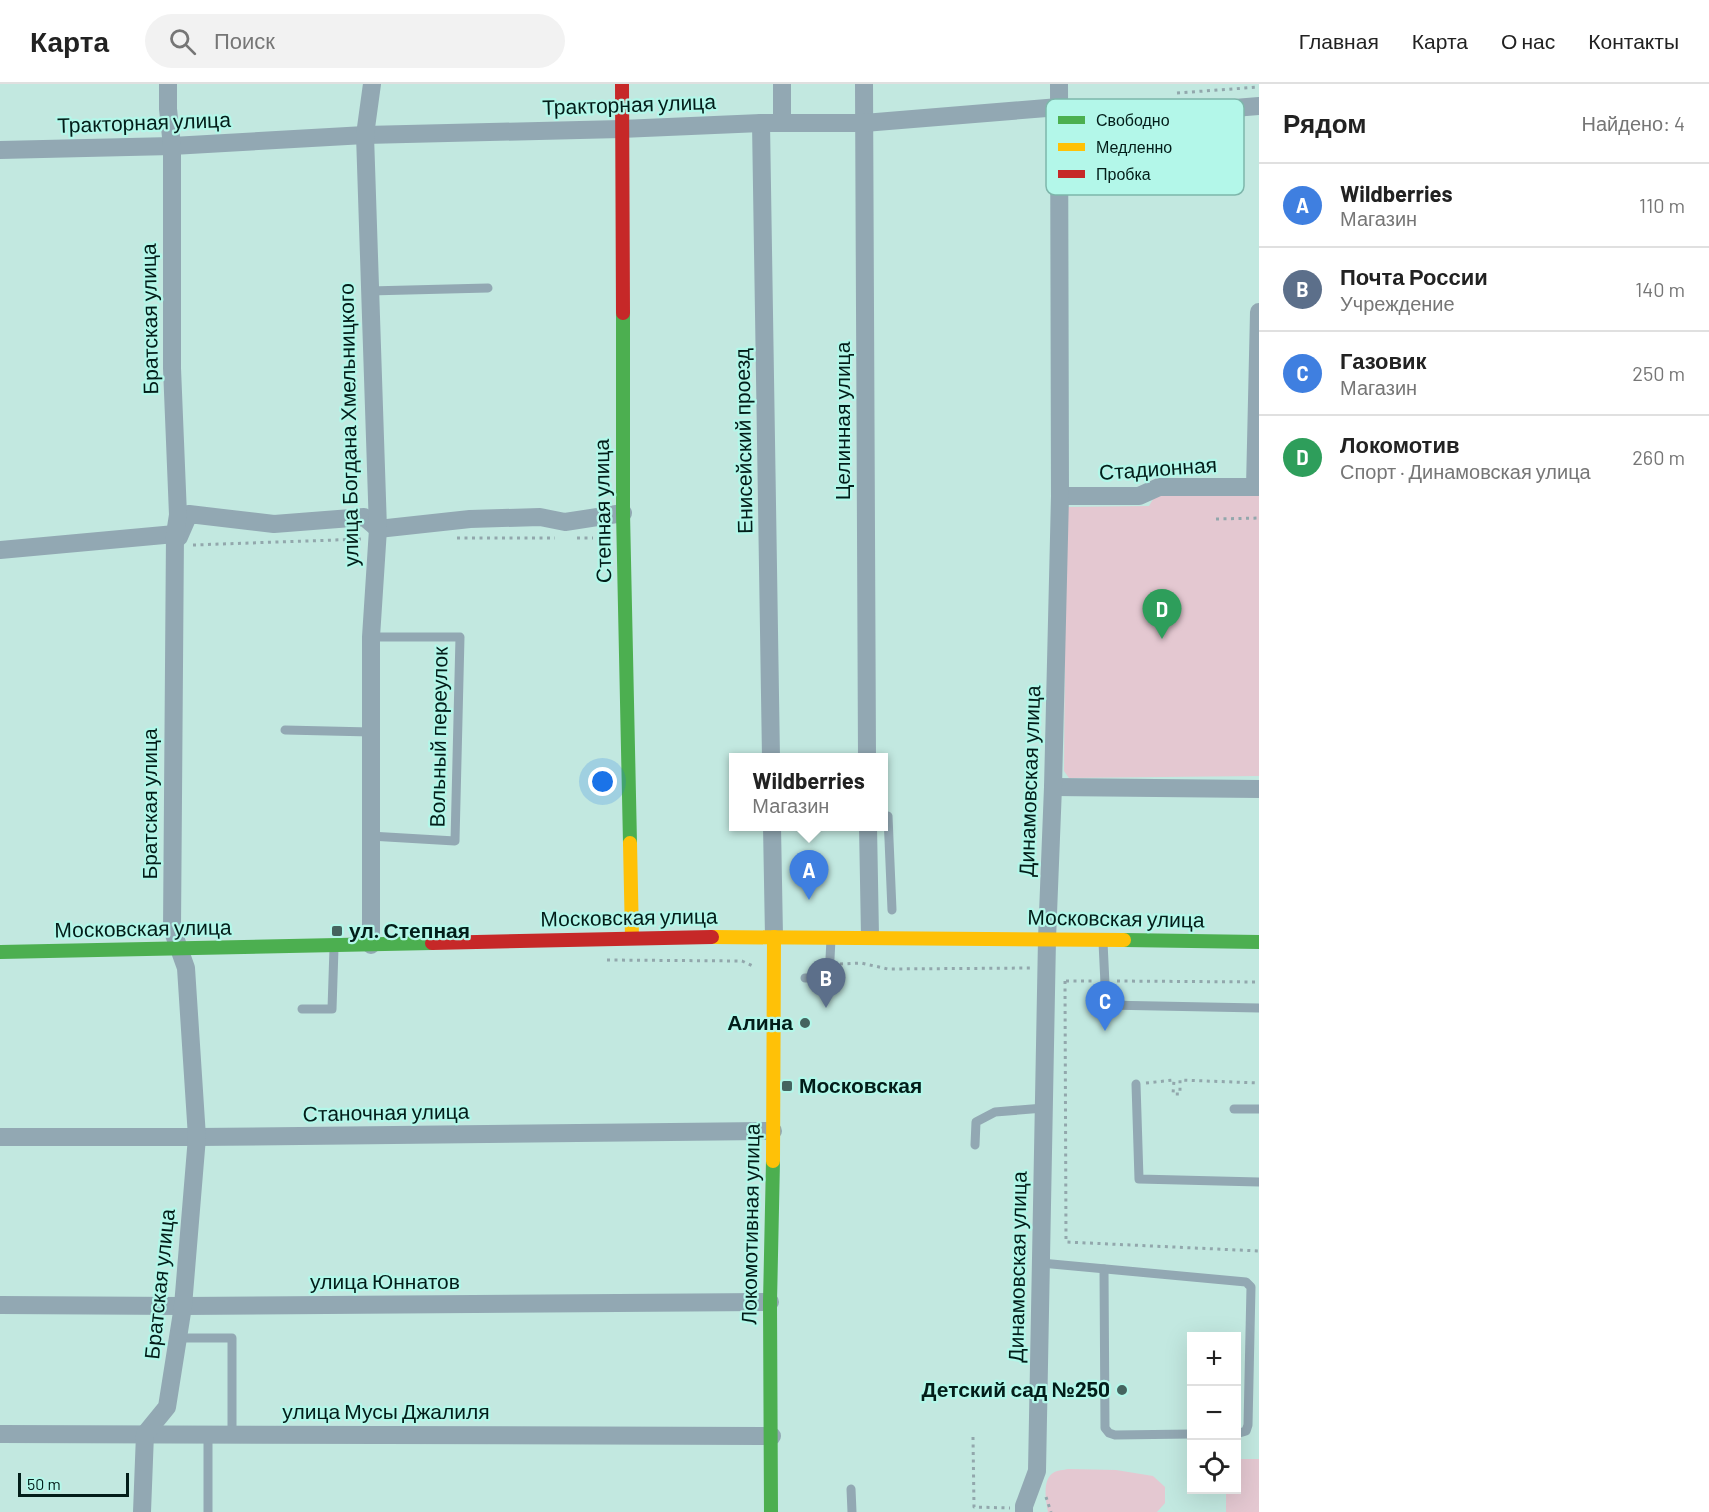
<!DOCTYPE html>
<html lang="ru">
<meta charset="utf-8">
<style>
body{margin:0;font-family:Barlow,sans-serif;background:#f2f2f2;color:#222}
.controls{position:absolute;right:18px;bottom:18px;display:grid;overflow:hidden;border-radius:0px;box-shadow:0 6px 24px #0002}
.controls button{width:54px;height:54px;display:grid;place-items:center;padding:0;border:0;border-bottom:2px solid #e0e0e0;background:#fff;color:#222;font:30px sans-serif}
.scale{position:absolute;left:18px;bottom:15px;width:111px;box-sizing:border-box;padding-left:6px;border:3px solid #021d19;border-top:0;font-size:16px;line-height:21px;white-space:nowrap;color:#021d19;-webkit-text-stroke:4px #b3f7e9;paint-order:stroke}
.you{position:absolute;left:603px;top:698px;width:21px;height:21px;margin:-15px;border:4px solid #fff;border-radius:50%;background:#1a73e8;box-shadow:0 0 0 9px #1a73e833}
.badge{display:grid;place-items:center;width:39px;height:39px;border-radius:50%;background:#111827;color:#fff;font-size:20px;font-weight:700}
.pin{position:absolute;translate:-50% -50px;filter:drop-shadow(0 2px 3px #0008)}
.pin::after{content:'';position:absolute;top:32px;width:21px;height:18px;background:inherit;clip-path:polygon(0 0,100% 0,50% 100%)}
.popup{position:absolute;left:729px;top:669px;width:159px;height:78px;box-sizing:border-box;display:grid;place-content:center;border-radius:0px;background:#fff;filter:drop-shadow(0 2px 4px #0005);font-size:20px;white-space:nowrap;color:#767676}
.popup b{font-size:22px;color:#222}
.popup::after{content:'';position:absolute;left:50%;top:100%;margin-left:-12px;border:12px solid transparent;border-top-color:#fff}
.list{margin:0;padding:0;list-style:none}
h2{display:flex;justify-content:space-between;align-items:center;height:78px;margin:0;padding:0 24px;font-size:26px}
h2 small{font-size:20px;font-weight:400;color:#767676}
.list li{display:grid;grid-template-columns:39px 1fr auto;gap:18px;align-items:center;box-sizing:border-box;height:84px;padding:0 24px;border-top:2px solid #e0e0e0}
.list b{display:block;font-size:22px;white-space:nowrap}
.list p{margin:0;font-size:20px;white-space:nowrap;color:#767676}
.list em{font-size:20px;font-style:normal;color:#767676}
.icon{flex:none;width:33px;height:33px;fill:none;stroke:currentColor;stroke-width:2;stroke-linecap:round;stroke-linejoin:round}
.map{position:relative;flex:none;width:1259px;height:1428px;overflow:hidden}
header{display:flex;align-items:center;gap:36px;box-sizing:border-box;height:84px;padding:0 30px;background:#fff;border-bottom:2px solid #e0e0e0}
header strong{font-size:28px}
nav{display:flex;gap:33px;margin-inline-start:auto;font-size:21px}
.search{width:420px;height:54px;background:#f2f2f2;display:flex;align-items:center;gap:15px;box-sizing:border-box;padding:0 21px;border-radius:33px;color:#767676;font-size:22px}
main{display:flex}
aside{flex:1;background:#fff}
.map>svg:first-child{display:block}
.green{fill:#e4c8d1}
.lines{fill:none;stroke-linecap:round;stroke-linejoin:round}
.path{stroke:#92a7ac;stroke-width:3;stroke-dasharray:3 4.5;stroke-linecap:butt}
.lane{stroke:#92a8b3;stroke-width:9}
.street{stroke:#92a8b3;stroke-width:18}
.fast{stroke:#4caf50;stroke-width:14}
.slow{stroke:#ffc107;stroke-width:14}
.jam{stroke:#c62828;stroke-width:14}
.poi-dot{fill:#45645f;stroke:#b3f7e9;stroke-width:2}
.labels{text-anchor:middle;stroke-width:4.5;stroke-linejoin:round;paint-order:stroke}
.street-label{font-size:21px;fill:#021d19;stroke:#b3f7e9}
.poi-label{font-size:21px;font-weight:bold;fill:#021d19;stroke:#b3f7e9;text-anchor:start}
.key{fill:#b3f7e9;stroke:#7eb6ab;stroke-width:1.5}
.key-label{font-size:16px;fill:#021d19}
</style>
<header>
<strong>Карта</strong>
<div class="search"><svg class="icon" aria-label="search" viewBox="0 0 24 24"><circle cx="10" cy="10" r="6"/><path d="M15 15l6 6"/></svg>Поиск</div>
<nav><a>Главная</a><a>Карта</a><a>О нас</a><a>Контакты</a></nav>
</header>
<main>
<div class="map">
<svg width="1259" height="1428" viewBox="0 0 1259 1428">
<rect width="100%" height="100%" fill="#c2e8e0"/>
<g class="green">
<path d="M 1259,411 L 1259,692 L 1069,694 L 1064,687 L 1066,423 L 1149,422 L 1155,412 Z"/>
<path d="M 1237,1375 L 1259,1375 L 1259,1428 L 1226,1428 L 1226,1406 L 1236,1406 Z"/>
<path d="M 1068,1385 L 1116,1386 L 1153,1392 L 1165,1403 L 1165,1419 L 1157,1428 L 1048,1428 C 1046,1417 1042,1396 1053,1389 C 1057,1386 1064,1386 1068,1385 Z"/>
</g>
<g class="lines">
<g class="path">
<path d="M 1177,9 L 1259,3"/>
<path d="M 1216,435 L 1259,434"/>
<path d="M 457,454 L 555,454"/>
<path d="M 577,454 L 593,454"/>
<path d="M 193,461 L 363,455"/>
<path d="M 607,876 L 742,877 L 755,883"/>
<path d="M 840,880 L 861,879 L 888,885 L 1031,884"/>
<path d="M 1065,897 L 1066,1158 L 1259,1167"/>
<path d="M 1066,897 L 1095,897"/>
<path d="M 1117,897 L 1259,898"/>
<path d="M 1146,999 L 1174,996 L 1173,1010 L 1180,1010 L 1180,996 L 1259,999"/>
<path d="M 973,1353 L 974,1423 L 1010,1424"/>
<path d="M 1046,1413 L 1051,1428"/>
</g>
<g class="lane">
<path d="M 369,207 L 488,204"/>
<path d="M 285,646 L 371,648"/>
<path d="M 884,733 L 888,732 L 892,826"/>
<path d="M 370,752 L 455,757 L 460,553 L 371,553"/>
<path d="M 1103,858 L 1106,921 L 1259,924"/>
<path d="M 805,894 L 829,894 L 831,855"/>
<path d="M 302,925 L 332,925 L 334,864"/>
<path d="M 1136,1000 L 1139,1095 L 1259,1098"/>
<path d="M 1234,1025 L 1259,1025"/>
<path d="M 975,1061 L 976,1038 L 995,1028 L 1044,1024"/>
<path d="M 1041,1179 L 1246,1198 L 1251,1203 L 1248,1341 L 1246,1347 L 1236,1350"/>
<path d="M 1104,1185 L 1105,1344 L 1109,1349 L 1115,1351 L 1192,1350"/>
<path d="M 178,1254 L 232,1254 L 232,1350"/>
<path d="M 851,1405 L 852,1428"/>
<path d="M 208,1428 L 208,1350"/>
</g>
<g class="street">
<path d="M 782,0 L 782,39"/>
<path d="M 864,0 L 867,674"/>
<path d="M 761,39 L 771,674"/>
<path d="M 0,66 L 172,62 L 365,51 L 621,45 L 761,39 L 864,39 L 1059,23 L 1079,25 L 1157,24 L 1186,28 L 1259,22"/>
<path d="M 1255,403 L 1259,228"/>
<path d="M 1060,412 L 1139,412 L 1159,403 L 1259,403"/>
<path d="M 0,466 L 175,450 L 179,453 L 189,430 L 274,440 L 364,433 L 378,445 L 470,435 L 540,433 L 565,438 L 623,429"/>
<path d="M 1053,703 L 1259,705"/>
<path d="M 772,742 L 774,853"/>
<path d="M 868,742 L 870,852"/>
<path d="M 371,861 L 371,553 L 378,445 L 365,51 L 372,0"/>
<path d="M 0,1053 L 197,1053 L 773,1047"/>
<path d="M 0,1221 L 183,1222 L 770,1218"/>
<path d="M 0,1350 L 772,1352"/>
<path d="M 142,1428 L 145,1350 L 167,1323 L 183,1222 L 197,1053 L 186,884 L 172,845 L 175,450 L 178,431 L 172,284 L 172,62 L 168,25 L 168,0"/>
<path d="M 1024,1428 L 1024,1422 L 1037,1387 L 1047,855 L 1053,703 L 1060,412 L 1059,0"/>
</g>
<g class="fast">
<path d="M 623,229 L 623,429 L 630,759"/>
<path d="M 1124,856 L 1259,858"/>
<path d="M 0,868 L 432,859"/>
<path d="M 771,1428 L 770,1218 L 773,1077"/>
</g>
<g class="slow">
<path d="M 630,759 L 632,854"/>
<path d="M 712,853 L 1124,856"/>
<path d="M 773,1077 L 774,853"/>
</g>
<g class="jam">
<path d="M 622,0 L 623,229"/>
<path d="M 432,859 L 712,853"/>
</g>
</g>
<g class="poi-dot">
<rect x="331" y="841" width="12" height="12" rx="3"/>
<circle cx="805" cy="939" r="6"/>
<rect x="781" y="996" width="12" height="12" rx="3"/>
<circle cx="1122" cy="1306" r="6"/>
</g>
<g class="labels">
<g class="street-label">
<text transform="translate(629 21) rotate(-2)" y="7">Тракторная улица</text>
<text transform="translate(144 39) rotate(-2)" y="7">Тракторная улица</text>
<text transform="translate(150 235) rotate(-91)" y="7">Братская улица</text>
<text transform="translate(843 337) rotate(-90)" y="7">Целинная улица</text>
<text transform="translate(349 341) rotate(-91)" y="7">улица Богдана Хмельницкого</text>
<text transform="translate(744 357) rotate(-91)" y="7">Енисейский проезд</text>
<text transform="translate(1158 385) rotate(-4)" y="7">Стадионная</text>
<text transform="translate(603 427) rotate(-91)" y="7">Степная улица</text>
<text transform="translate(439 653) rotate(-89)" y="7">Вольный переулок</text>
<text transform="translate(1030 697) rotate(-88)" y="7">Динамовская улица</text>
<text transform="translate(150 720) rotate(-90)" y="7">Братская улица</text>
<text transform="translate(629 834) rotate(-1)" y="7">Московская улица</text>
<text transform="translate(1116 835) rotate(1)" y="7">Московская улица</text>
<text transform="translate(143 845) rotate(-1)" y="7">Московская улица</text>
<text transform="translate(386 1029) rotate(-1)" y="7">Станочная улица</text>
<text transform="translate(751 1140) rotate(-89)" y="7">Локомотивная улица</text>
<text transform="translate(1018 1183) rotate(-89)" y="7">Динамовская улица</text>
<text x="385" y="1205">улица Юннатов</text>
<text transform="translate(160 1200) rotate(-84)" y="7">Братская улица</text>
<text x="386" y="1335">улица Мусы Джалиля</text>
</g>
<g class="poi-label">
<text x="349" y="854">ул. Степная</text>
<text x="793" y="946" text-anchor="end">Алина</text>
<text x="799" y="1009">Московская</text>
<text x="1110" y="1313" text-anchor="end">Детский сад №250</text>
</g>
</g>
<rect x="1046" y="15" width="198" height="96" rx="9" class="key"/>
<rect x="1058" y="32" width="27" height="8" fill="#4caf50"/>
<rect x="1058" y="59" width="27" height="8" fill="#ffc107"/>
<rect x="1058" y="86" width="27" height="8" fill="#c62828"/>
<g class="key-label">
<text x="1096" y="42">Свободно</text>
<text x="1096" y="69">Медленно</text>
<text x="1096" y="96">Пробка</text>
</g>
</svg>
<div class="controls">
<button>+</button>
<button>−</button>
<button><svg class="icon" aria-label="locate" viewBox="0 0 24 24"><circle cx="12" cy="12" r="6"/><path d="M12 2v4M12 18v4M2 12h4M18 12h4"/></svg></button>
</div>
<div class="scale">50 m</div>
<div class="you"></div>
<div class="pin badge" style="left:809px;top:816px;background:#3f7fe0">A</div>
<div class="popup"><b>Wildberries</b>Магазин</div>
<div class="pin badge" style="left:826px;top:924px;background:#5c6f8a">B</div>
<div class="pin badge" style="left:1105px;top:947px;background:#3f7fe0">C</div>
<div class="pin badge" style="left:1162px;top:555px;background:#2e9e5b">D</div>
</div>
<aside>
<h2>Рядом<small>Найдено: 4</small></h2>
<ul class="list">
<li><span class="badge" style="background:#3f7fe0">A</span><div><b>Wildberries</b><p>Магазин</p></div><em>110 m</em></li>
<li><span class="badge" style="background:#5c6f8a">B</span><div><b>Почта России</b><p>Учреждение</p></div><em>140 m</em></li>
<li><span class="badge" style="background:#3f7fe0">C</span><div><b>Газовик</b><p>Магазин</p></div><em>250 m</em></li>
<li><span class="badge" style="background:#2e9e5b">D</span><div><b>Локомотив</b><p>Спорт · Динамовская улица</p></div><em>260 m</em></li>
</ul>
</aside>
</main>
